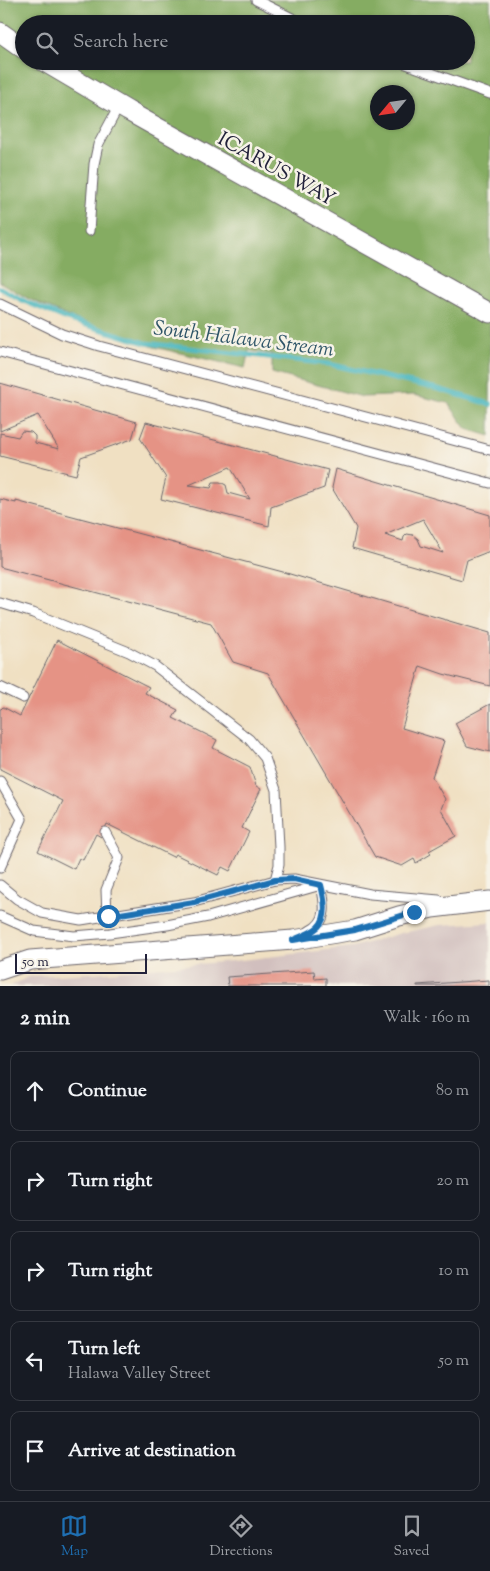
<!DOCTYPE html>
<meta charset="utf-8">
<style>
body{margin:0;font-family:"Sorts Mill Goudy",serif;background:#242831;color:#f1f3f6}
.compass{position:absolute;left:370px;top:85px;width:45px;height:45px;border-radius:50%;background:#171b24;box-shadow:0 1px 4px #0004;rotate:241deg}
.scale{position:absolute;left:15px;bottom:12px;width:132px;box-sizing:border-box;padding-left:5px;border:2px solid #22223b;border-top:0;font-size:14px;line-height:18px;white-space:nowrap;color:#22223b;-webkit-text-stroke:4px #f7f3e8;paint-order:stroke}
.stop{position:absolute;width:15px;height:15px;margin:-11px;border:4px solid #1f6fb2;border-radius:50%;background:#fff}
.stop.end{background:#1f6fb2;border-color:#fff;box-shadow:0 1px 5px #0008}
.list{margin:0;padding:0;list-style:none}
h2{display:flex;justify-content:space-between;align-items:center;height:65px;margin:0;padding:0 20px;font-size:21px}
h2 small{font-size:16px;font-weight:400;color:#9ea1a6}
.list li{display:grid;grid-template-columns:32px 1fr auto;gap:15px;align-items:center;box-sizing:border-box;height:80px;margin:0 10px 10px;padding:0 10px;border:1px solid #363941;border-radius:10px}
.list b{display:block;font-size:19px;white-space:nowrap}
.list p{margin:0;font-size:16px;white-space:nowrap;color:#9ea1a6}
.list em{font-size:16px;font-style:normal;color:#9ea1a6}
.icon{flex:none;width:28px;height:28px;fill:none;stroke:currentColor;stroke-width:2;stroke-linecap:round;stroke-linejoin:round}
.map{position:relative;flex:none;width:490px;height:986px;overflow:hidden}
.search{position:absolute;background:#171b24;box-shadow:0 1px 4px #0004;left:15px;right:15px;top:15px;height:55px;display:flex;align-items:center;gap:12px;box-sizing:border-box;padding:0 18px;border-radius:28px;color:#9ea1a6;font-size:19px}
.sheet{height:515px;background:#171b24}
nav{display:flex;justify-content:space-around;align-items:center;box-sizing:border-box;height:70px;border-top:1px solid #363941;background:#171b24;font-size:14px;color:#9ea1a6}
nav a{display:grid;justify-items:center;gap:2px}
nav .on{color:#1f6fb2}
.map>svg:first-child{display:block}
.industrial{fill:#d1bfbe}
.forest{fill:#85ac62;stroke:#54674e;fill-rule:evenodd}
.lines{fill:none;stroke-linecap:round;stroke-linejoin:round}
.stream{stroke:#46b5bd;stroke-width:5}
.building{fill:#e59385;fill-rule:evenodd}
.lane-casing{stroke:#6a646a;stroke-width:11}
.street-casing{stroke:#6a646a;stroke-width:21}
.lane{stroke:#fff;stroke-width:9}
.street{stroke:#fff;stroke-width:19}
.route{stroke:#1f6fb2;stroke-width:6}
.labels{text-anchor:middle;stroke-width:5;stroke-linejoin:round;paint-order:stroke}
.street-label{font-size:20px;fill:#22223b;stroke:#f7f3e8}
.water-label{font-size:21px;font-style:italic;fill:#2f5568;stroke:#f7f3e8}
</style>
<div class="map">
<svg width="490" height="986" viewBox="0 0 490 986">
<rect width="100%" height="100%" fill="#f7f3e8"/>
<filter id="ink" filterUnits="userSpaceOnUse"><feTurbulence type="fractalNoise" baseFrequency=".02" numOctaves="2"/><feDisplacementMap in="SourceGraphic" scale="10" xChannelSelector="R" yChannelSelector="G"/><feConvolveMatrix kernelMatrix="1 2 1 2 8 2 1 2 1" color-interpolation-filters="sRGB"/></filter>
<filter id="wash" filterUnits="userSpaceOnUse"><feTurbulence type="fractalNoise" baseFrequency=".0096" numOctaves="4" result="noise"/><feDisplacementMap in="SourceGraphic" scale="20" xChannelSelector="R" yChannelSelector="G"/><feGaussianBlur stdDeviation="1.12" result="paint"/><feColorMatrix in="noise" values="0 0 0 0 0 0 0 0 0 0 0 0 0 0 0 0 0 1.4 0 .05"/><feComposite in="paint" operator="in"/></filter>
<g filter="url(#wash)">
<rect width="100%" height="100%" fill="#f0e0c2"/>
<path class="industrial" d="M 490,922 L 490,986 L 11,986 L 26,978 L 35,976 L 96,973 L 233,961 L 353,947 L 401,933 L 440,925 Z"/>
<path class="forest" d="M 0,0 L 490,0 L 490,436 L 467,429 L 448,403 L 414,395 L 363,397 L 272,373 L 272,354 L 249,350 L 245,368 L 154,347 L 67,316 L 27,298 L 0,282 ZM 24,24 L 466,24 L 466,61 L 24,61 ZM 378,92 L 408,92 L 408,122 L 378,122 Z"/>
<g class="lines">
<path class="stream" d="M 0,288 L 26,302 L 67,319 L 146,343 L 329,364 L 438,389 L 490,404"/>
</g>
<g id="blocks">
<g class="building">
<path d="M 0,383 L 137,422 L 132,439 L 81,457 L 76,475 L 0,456 L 0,433 L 18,437 L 22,431 L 31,432 L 35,436 L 35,443 L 59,449 L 38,415 L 0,431 Z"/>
<path d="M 146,422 L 328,470 L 324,488 L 271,507 L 269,526 L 161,499 L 166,478 L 140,438 ZM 230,467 L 250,499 L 228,493 L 226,485 L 220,482 L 213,482 L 211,488 L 189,485 Z"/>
<path d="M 336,469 L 490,515 L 490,551 L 467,560 L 462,580 L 352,548 L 356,528 L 332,488 ZM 423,519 L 443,553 L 421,546 L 418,539 L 413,535 L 407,534 L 404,537 L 403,541 L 385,535 Z"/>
<path d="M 0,499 L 16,503 L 16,501 L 283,572 L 490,633 L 490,686 L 443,674 L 420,666 L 402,728 L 444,741 L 432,777 L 445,799 L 441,809 L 456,836 L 429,851 L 431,854 L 416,863 L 414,859 L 402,866 L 375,857 L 268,673 L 233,662 L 211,623 L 0,567 Z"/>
<path d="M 57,640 L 149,687 L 145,693 L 178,710 L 173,718 L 217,740 L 213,748 L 250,767 L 256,786 L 261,789 L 242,828 L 249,832 L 230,871 L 222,867 L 218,875 L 175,854 L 173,857 L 107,824 L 101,837 L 96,834 L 83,860 L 79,858 L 74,869 L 38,851 L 63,801 L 0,769 L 0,709 L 1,709 L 3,707 L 20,716 Z"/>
<path d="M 490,704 L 490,752 L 467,746 L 455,723 Z"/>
<path d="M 314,971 L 315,979 L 326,978 L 326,986 L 228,986 L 227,977 Z"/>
<path d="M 489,980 L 489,986 L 417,986 L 417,985 Z"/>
</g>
</g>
</g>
<g filter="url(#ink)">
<use href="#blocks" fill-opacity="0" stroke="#6a646a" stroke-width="1"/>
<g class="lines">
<g class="lane-casing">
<g id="lane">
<path d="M 256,0 L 304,24"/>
<path d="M 398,61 L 490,94"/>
<path d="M 89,231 L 94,164 L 98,145 L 119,106"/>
<path d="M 0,304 L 62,334 L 99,346 L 490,450"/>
<path d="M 0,352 L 490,483"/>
<path d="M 0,603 L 33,613 L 129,652 L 155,666 L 249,739 L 265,758 L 276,790 L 279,847 L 279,865 L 275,880"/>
<path d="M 0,687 L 23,698"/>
<path d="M 0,781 L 22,819 L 0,868"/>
<path d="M 105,832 L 119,858 L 106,890 L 107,916"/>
<path d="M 0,885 L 17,899 L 42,913 L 81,920 L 194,902 L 275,880 L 294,879 L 370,894 L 439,900"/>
<path d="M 0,916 L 34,931 L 74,936 L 110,933 L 167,925 L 208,917 L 321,885 C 325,903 329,922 309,931"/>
</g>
</g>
<g class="street-casing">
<g id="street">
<path d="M 0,32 L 24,49"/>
<path d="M 43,61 L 128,111 L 490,313"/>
<path d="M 0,970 L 30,960 L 293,940 L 355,930 L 399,916 L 432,908 L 490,901"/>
</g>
</g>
<use href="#lane" class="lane"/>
<use href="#street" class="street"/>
</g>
</g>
<g class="lines" filter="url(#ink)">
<path class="route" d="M 108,916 L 194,902 L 275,880 L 294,879 L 321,885 C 324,897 329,917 318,927 C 313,932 300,937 293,940 L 355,930 L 414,912"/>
</g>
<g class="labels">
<g class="street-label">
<text transform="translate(277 168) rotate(29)" y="7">ICARUS WAY</text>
</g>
<g class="water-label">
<text transform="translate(244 338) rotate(7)" y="7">South Hālawa Stream</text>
</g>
</g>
</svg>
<svg class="compass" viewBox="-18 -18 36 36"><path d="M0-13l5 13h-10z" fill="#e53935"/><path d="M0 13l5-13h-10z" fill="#9ea1a6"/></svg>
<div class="scale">50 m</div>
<div class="stop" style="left:108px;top:916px"></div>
<div class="stop end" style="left:414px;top:912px"></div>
<div class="search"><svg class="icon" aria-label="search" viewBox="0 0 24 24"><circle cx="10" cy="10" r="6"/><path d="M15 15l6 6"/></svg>Search here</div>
</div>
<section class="sheet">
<h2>2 min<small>Walk · 160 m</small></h2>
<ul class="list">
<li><svg class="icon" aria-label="ahead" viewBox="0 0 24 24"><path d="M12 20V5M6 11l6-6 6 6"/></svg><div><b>Continue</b></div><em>80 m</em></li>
<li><svg class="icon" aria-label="right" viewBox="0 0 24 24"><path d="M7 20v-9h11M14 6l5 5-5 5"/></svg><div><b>Turn right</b></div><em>20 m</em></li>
<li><svg class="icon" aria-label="right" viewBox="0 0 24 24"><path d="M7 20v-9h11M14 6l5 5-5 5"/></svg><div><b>Turn right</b></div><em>10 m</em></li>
<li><svg class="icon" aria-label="left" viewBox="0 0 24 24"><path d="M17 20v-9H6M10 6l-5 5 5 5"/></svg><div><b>Turn left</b><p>Halawa Valley Street</p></div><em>50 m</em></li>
<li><svg class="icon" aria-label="arrive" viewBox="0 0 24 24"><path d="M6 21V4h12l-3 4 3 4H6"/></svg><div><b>Arrive at destination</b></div></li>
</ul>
</section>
<nav>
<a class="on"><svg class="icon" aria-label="map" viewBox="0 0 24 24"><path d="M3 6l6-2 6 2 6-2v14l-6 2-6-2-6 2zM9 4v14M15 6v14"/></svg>Map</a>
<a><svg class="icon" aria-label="directions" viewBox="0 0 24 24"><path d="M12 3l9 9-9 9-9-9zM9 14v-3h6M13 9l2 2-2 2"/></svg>Directions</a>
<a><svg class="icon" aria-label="saved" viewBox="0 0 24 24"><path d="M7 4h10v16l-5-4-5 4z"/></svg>Saved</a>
</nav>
